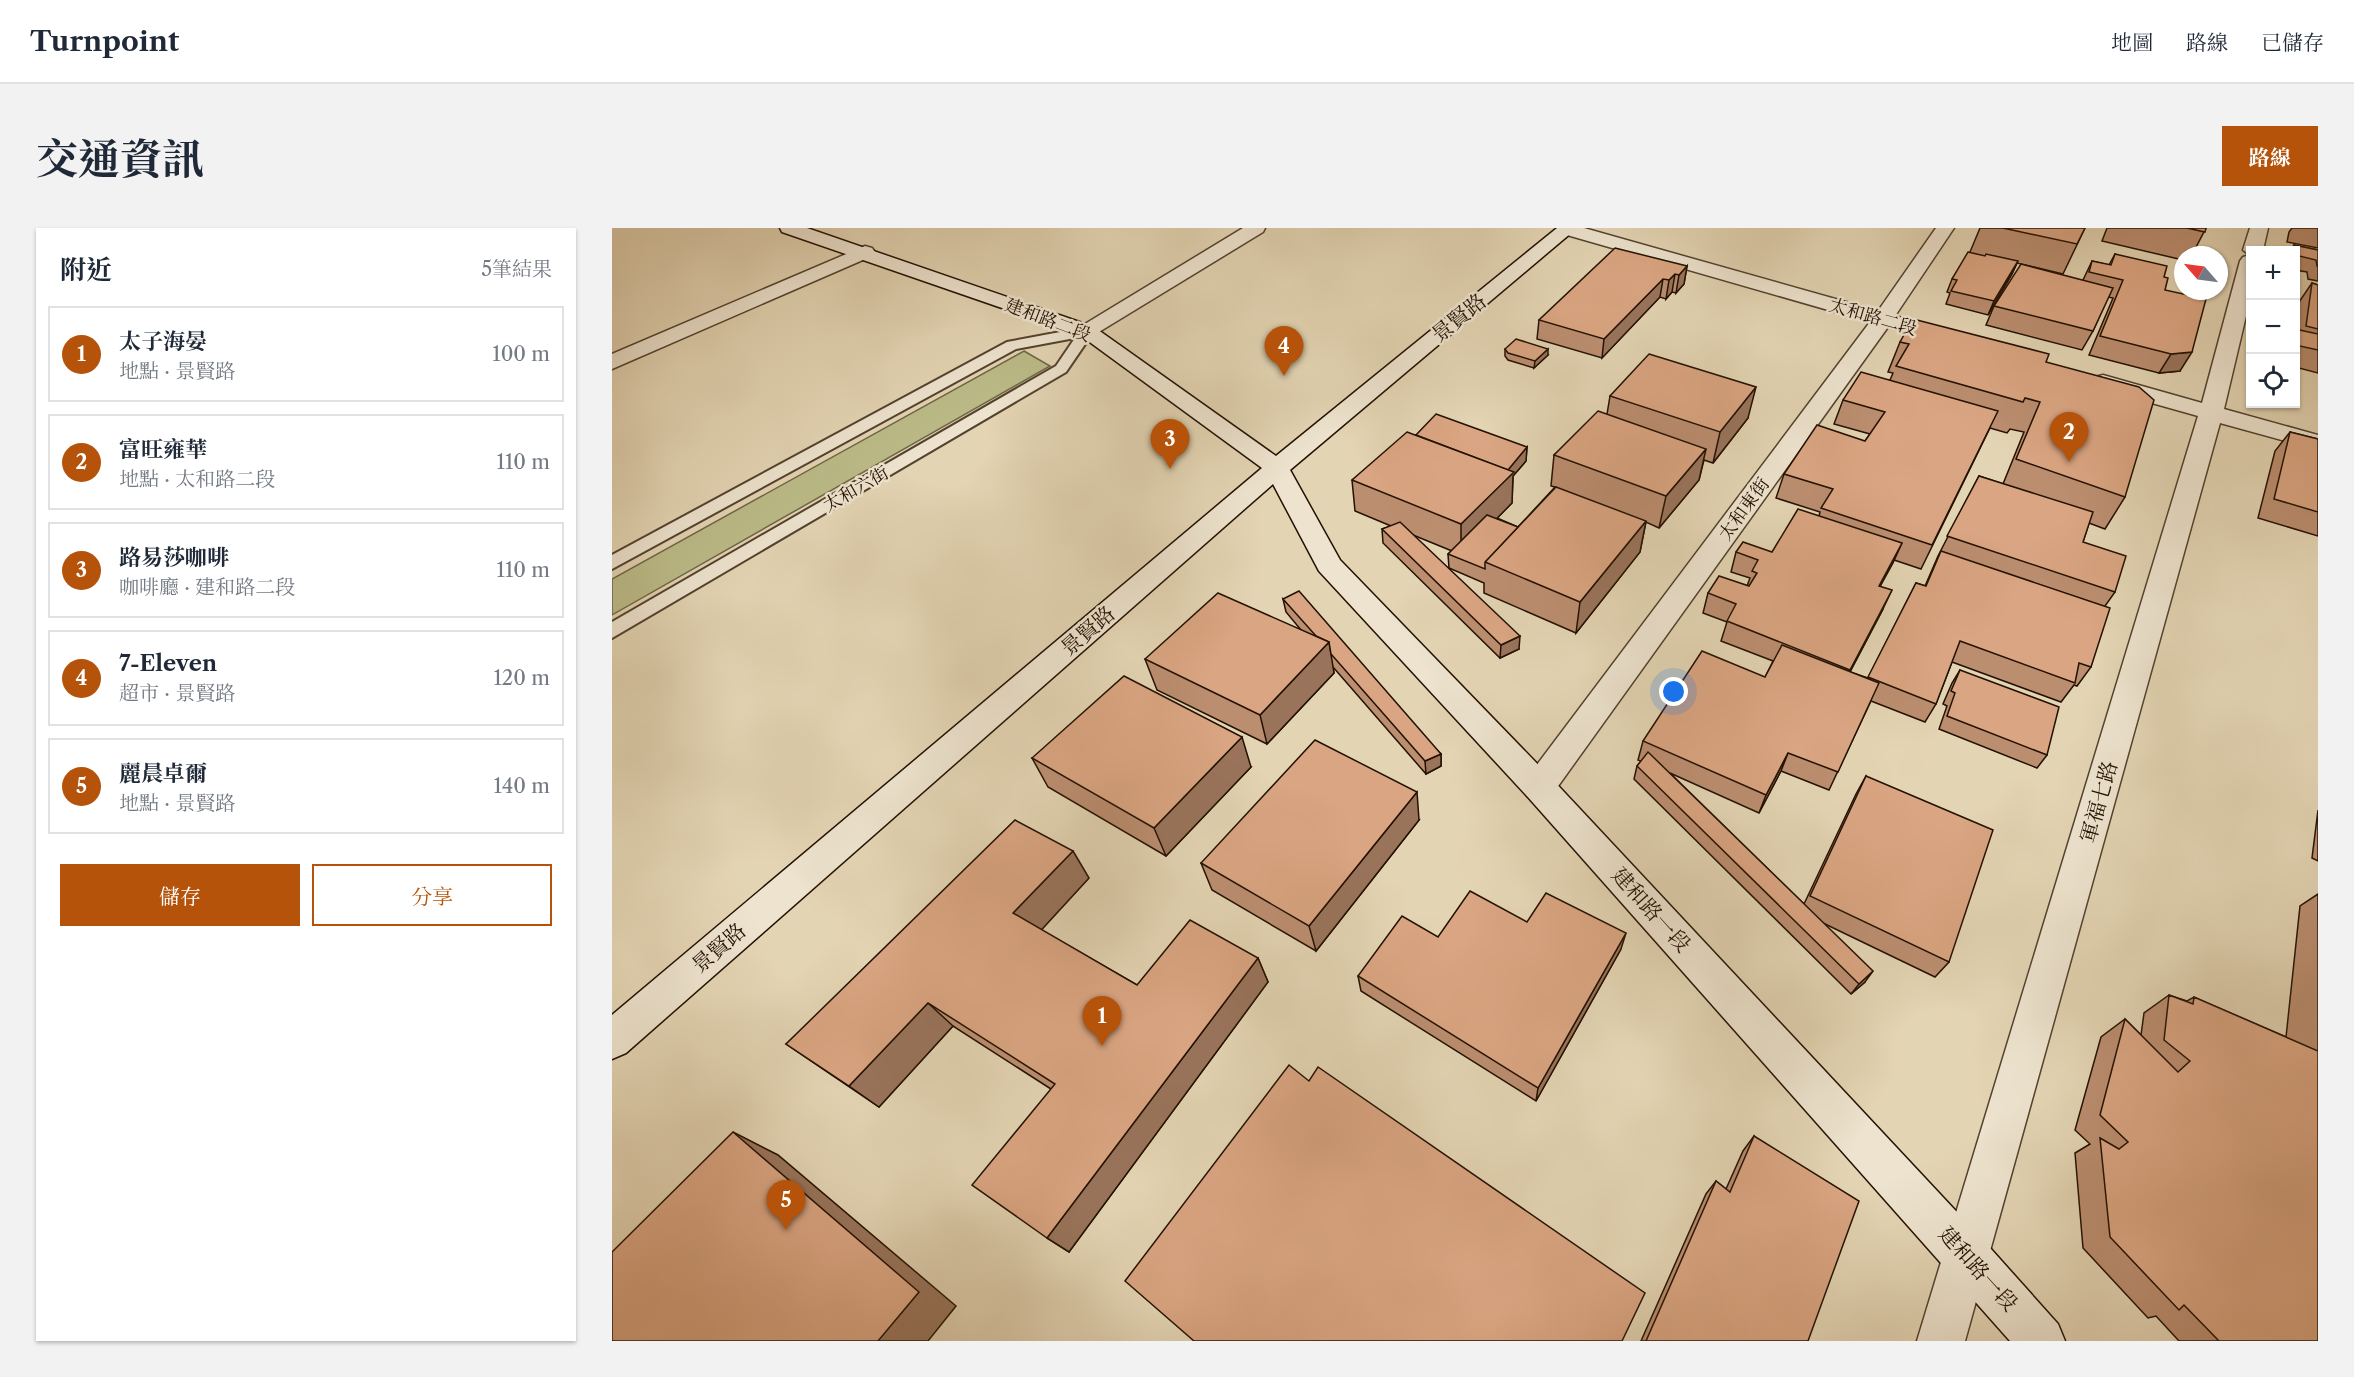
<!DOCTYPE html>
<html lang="zh-TW">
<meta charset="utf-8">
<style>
body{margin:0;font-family:"Libre Caslon Text","Noto Serif TC",serif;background:#f2f2f3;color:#1f2937}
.controls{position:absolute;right:18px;top:18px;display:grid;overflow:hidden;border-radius:0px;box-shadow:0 2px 4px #0004}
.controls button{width:54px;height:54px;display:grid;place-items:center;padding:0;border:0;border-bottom:2px solid #e0e1e3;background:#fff;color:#1f2937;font:30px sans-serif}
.compass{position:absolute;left:1562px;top:18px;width:54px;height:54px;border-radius:50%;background:#fff;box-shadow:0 2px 4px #0004;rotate:298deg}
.you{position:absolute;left:1062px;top:464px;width:21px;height:21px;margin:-15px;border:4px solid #fff;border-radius:50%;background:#1a73e8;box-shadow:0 0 0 9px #1a73e833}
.badge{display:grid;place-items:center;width:39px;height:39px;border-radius:50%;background:#b45309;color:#fff;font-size:20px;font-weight:700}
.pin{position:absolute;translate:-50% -50px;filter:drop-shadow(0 2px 3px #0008)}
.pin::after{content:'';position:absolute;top:32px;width:21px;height:18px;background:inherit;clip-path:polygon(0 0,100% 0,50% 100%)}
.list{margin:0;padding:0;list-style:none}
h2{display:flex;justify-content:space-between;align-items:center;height:78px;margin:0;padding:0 24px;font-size:26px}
h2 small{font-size:20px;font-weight:400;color:#747a83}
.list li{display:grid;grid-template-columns:39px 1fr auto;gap:18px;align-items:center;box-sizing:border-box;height:96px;margin:0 12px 12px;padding:0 12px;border:2px solid #e0e1e3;border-radius:0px}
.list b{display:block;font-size:22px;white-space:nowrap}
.list p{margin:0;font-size:20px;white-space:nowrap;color:#747a83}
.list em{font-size:20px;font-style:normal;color:#747a83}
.actions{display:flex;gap:12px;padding:18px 24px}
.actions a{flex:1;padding:14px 0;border:2px solid #b45309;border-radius:0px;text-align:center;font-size:21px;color:#b45309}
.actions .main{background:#b45309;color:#fff}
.icon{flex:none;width:33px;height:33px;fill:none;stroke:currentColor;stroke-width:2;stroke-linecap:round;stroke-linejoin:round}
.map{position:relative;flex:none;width:1706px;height:1113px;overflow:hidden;border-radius:0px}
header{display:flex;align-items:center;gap:36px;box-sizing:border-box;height:84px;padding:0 30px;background:#fff;border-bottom:2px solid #e0e1e3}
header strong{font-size:28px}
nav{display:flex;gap:33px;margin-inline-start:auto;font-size:21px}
.intro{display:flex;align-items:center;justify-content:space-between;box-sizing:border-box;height:144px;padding:0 36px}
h1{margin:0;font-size:42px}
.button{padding:15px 27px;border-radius:0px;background:#b45309;color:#fff;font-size:21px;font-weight:700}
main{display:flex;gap:36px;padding:0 36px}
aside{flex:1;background:#fff;border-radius:0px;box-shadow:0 2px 4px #0004}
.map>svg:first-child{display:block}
.green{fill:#bb8;stroke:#6f6646;stroke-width:1.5}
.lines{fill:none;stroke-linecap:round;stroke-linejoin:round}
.lane-casing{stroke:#53422f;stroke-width:4}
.street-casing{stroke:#53422f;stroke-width:3}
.secondary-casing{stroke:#231103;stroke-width:3}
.lane{fill:#ede3ce;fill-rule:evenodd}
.street{fill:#ede3ce;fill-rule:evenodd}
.secondary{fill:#ede3ce;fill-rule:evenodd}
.wall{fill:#bb8e70;stroke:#231103;stroke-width:1.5;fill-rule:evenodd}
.shaded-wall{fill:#99745b;stroke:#231103;stroke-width:1.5}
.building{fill:#daa582;stroke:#231103;stroke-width:1.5}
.labels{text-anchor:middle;stroke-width:5;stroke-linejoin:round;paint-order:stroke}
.far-street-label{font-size:18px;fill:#231103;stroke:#ede3ce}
.street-label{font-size:21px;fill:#231103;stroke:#ede3ce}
</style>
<header>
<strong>Turnpoint</strong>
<nav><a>地圖</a><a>路線</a><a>已儲存</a></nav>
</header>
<div class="intro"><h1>交通資訊</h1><a class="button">路線</a></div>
<main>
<aside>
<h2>附近<small>5筆結果</small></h2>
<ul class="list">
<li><span class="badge">1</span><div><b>太子海晏</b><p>地點 · 景賢路</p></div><em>100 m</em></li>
<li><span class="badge">2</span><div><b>富旺雍華</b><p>地點 · 太和路二段</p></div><em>110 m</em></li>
<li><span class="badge">3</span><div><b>路易莎咖啡</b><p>咖啡廳 · 建和路二段</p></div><em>110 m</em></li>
<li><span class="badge">4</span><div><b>7-Eleven</b><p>超市 · 景賢路</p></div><em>120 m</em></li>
<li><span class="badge">5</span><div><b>麗晨卓爾</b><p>地點 · 景賢路</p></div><em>140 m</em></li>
</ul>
<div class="actions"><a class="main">儲存</a><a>分享</a></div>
</aside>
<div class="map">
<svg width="1706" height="1113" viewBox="0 0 1706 1113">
<rect width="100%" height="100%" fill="#e3d4b3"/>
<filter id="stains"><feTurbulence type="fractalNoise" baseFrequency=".00333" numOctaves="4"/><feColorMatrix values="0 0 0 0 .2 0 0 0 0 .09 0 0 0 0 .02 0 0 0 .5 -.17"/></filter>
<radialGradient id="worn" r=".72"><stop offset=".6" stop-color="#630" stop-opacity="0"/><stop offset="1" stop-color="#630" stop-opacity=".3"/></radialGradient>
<path class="green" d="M 412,123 L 438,138 L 0,387 L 0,351 Z"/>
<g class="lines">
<g class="lane-casing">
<path id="lane" d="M 475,99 L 482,103 L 454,144 L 0,410 L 0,394 L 444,138 L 463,110 L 404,121 L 0,341 L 0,327 L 395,114 Z"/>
</g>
<g class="street-casing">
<g id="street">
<path d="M 631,0 L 653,0 L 651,4 L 482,107 L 475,109 L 468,107 L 464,103 L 468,99 Z"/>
<path d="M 946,0 L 972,0 L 1266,83 L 1324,0 L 1342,0 L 1283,88 L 1349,106 L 1352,111 L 1349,116 L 1341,117 L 1276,99 L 939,568 L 927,572 L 915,568 L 910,559 L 915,550 L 1258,94 L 948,5 Z"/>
<path d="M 1638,0 L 1656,0 L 1651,22 L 1638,22 L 1638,27 L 1631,22 Z"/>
<path d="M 253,18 L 260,20 L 263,24 L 260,28 L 0,141 L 0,126 Z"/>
<path d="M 1638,27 L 1638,71 L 1612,181 L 1706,207 L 1706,222 L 1608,195 L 1353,1113 L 1305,1113 L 1586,188 L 1483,159 L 1480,154 L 1483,149 L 1491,147 L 1590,175 L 1628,33 L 1631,29 Z"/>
</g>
</g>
<g class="secondary-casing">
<path id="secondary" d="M 168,0 L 195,0 L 482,99 L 664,228 L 945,0 L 965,0 L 678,242 L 728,332 L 939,550 L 1371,1012 L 1446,1096 L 1453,1113 L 1398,1113 L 915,568 L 707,343 L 661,256 L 14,825 L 0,831 L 0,787 L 650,240 L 468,107 L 170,4 Z"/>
</g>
<use href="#lane" class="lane"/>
<use href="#street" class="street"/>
<use href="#secondary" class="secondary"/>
</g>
<g class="wall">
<path d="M 1368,0 L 1473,0 L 1451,46 L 1405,35 L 1400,46 L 1376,87 L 1334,76 L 1338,65 L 1335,64 L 1340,51 L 1358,24 Z"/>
<path d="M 1495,0 L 1594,0 L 1580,27 L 1571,27 L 1571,32 L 1490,13 Z"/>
<path d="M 1680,0 L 1706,0 L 1706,20 L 1675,14 L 1677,4 Z"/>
<path d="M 1682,17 L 1706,22 L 1706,53 L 1696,51 L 1695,44 L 1683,42 L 1683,22 L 1678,22 Z"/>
<path d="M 1503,26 L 1552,49 L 1553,62 L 1568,143 L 1547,145 L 1477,127 L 1501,70 L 1496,69 L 1481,103 L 1470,122 L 1374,97 L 1382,78 L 1471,52 L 1480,33 L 1497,37 Z"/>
<path d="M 1075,38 L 1072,56 L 1064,65 L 1060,64 L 1054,71 L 1048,69 L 990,130 L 925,111 L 927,92 Z"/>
<path d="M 1700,55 L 1706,57 L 1706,145 L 1683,139 L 1683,96 L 1687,74 Z"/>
<path d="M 1288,114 L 1434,134 L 1513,269 L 1493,301 L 1477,295 L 1471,314 L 1503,364 L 1493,378 L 1479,439 L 1465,458 L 1462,457 L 1449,474 L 1340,434 L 1324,476 L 1313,494 L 1259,473 L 1217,562 L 1169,543 L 1147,585 L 1058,545 L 1192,676 L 1244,566 L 1254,548 L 1337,734 L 1323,749 L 1213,696 L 1253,754 L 1239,766 L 1022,551 L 1025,538 L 1029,533 L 1026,532 L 1031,513 L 1153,449 L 1161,433 L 1109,413 L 1115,394 L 1091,385 L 1096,365 L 1135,358 L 1138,350 L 1119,344 L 1124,324 L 1160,324 L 1207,288 L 1208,284 L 1164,270 L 1172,246 L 1253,213 L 1258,206 L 1222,196 L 1231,172 L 1278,152 L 1281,145 L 1276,144 ZM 1378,200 L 1395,205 L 1398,201 L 1412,204 L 1391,256 L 1367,248 L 1326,328 L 1313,358 L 1304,355 L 1256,450 L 1238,444 L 1271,381 L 1268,358 L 1282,332 L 1309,341 Z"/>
<path d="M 893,121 L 936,127 L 922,140 L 896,132 L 893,128 Z"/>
<path d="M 998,168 L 1136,190 L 1101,235 L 1092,232 L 1087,252 L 1047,300 L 1034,294 L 1028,324 L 964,405 L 872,365 L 872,355 L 837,340 L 836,326 L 840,323 L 801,307 L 907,421 L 888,430 L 771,315 L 770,301 L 779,298 L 743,283 L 740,252 L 804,207 L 915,219 L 914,233 L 901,248 L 900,275 L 885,290 L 906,299 L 943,259 L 939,258 L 942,227 L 995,186 Z"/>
<path d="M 1678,204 L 1706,211 L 1706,308 L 1646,290 L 1663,223 Z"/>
<path d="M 671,371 L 829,526 L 829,538 L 814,546 L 721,439 L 722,445 L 655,516 L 545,462 L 533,431 L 689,402 L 674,384 Z"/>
<path d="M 1348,442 L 1435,527 L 1425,540 L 1327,501 L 1335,478 L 1331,476 L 1340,455 Z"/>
<path d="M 420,530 L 639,539 L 554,628 L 436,559 Z"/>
<path d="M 1706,582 L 1706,633 L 1700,630 Z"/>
<path d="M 807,592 L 704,723 L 600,662 L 589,635 Z"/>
<path d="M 477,650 L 429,702 L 525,757 L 646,730 L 656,754 L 457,1024 L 435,1010 L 439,861 L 341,798 L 267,879 L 174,816 Z"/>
<path d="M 1706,666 L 1706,1113 L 1567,1113 L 1544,1088 L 1536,1090 L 1471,1020 L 1463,925 L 1478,916 L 1463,902 L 1489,809 L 1513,791 L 1529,807 L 1532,785 L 1557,767 L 1575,773 L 1582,769 L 1674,809 L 1688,678 Z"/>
<path d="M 915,694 L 1009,721 L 924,873 L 749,763 L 746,748 L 826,709 Z"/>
<path d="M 1142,908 L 1196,1113 L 1029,1113 L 1094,966 L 1104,953 L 1114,961 L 1131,923 Z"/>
</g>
<g class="shaded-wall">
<path d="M 1406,33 L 1400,46 L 1376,87 L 1382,73 Z"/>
<path d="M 1075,38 L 1072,56 L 1064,65 L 1067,47 Z"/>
<path d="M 1063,46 L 1060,64 L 1054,71 L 1057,52 Z"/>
<path d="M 1051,51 L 1048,69 L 990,130 L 992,111 Z"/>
<path d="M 936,121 L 936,127 L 922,140 L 923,133 Z"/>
<path d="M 1580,124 L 1568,143 L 1547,145 L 1559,126 Z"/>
<path d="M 1144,159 L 1136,190 L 1101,235 L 1108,204 Z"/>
<path d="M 915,219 L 914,233 L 901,248 L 900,275 L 849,327 L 849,296 Z"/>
<path d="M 1094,221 L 1087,252 L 1047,300 L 1054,268 Z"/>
<path d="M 1034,293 L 1028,324 L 964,405 L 968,374 Z"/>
<path d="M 1290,315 L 1281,335 L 1258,377 L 1267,358 Z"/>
<path d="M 1280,362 L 1271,381 L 1229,461 L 1238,442 Z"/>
<path d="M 908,408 L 907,421 L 888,430 L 889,417 Z"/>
<path d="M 717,414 L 722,445 L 655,516 L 648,487 Z"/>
<path d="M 630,509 L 639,539 L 554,628 L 542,600 Z"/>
<path d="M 1176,525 L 1169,543 L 1147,585 L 1154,567 Z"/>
<path d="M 829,526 L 829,538 L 814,546 L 813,533 Z"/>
<path d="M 805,564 L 807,592 L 704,723 L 697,698 Z"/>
<path d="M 461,623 L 477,650 L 421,711 L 401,685 Z"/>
<path d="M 1014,705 L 1009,721 L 924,873 L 926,860 Z"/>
<path d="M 646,730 L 656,754 L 457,1024 L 435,1010 Z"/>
<path d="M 1261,743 L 1253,754 L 1239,766 L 1247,756 Z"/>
<path d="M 316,775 L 341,798 L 267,879 L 237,858 Z"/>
<path d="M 121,904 L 166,927 L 344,1078 L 316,1113 L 266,1113 Z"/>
</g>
<g class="building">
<path d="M 1391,0 L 1473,0 L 1465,16 Z"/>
<path d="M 1575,0 L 1594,0 L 1593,4 Z"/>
<path d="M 1682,17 L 1706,22 L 1706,38 L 1705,38 L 1704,32 L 1683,27 L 1683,22 L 1681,22 Z"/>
<path d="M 1003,20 L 1075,38 L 1067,47 L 1063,46 L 1057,52 L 1051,51 L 992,111 L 927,92 Z"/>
<path d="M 1356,24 L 1373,28 L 1374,26 L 1406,33 L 1382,73 L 1339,63 L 1345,52 L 1340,51 Z"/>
<path d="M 1503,26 L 1555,38 L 1552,49 L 1556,50 L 1553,62 L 1594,71 L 1580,124 L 1559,126 L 1488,108 L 1511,52 L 1477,44 L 1480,33 L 1499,37 Z"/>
<path d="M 1409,36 L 1501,60 L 1481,103 L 1382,78 Z"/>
<path d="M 1700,55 L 1706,57 L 1706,101 L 1694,98 Z"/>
<path d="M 1301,91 L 1437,126 L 1434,134 L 1527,159 L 1542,172 L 1513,269 L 1404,231 L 1428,174 L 1413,170 L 1411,174 L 1284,138 L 1297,116 L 1288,114 Z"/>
<path d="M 1683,101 L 1706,106 L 1706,122 L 1683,117 Z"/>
<path d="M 904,111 L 936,121 L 923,133 L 896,125 L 893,121 Z"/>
<path d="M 1037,126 L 1144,159 L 1108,204 L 998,168 Z"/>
<path d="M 1249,144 L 1386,183 L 1320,317 L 1209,280 L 1221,261 L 1172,246 L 1205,197 L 1253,213 L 1273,184 L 1231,172 Z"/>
<path d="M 986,183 L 1094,221 L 1054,268 L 942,227 Z"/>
<path d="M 824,186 L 915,219 L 896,242 L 804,207 Z"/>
<path d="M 795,204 L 902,244 L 849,296 L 740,252 Z"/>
<path d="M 1678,204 L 1706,211 L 1706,284 L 1662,271 Z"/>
<path d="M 1367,248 L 1481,284 L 1471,314 L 1514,328 L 1503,364 L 1335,308 Z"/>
<path d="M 944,259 L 1034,293 L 968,374 L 873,334 Z"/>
<path d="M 1186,281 L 1290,315 L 1267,358 L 1280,362 L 1238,442 L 1115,393 L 1124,376 L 1096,365 L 1107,348 L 1137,358 L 1145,345 L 1140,343 L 1146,332 L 1124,324 L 1131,314 L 1160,324 Z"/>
<path d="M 875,287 L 906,299 L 873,334 L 873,341 L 836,326 Z"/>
<path d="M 788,294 L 908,408 L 889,417 L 770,301 Z"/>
<path d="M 1329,323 L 1498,380 L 1479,439 L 1467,435 L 1463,455 L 1348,413 L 1324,476 L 1256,449 L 1304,355 L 1314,358 Z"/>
<path d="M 687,363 L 829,526 L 813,533 L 719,426 L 717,414 L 704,408 L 671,371 Z"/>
<path d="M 606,365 L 717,414 L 648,487 L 533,431 Z"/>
<path d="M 1170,417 L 1267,455 L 1226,544 L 1176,525 L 1154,567 L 1031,513 L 1090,423 L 1153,449 Z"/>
<path d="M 1348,442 L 1447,479 L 1435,527 L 1335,488 L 1343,465 L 1339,463 Z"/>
<path d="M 512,448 L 630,509 L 542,600 L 420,530 Z"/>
<path d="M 703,512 L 805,564 L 697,698 L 589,635 Z"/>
<path d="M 1036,524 L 1261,743 L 1247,756 L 1025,538 Z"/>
<path d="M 1254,548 L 1381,602 L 1337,734 L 1198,668 Z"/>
<path d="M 403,592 L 461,623 L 401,685 L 525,757 L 578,692 L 646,730 L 435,1010 L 360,957 L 443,856 L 316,775 L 237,858 L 174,816 Z"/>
<path d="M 858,663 L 915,694 L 934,665 L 1014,705 L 926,860 L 746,748 L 790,688 L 826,709 Z"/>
<path d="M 1557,767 L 1581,776 L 1582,769 L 1706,823 L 1706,1113 L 1607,1113 L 1572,1077 L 1567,1082 L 1498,1009 L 1488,910 L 1507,921 L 1516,914 L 1488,887 L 1513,791 L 1566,844 L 1578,833 L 1552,812 Z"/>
<path d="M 677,837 L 697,853 L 706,839 L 1033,1065 L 1010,1113 L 582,1113 L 513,1053 Z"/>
<path d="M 121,904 L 307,1064 L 266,1113 L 0,1113 L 0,1024 Z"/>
<path d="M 1142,908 L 1247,973 L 1196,1113 L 1034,1113 L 1104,953 L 1118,964 Z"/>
</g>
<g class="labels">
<g class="far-street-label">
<text transform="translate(1261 89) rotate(16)" y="6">太和路二段</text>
<text transform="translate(436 92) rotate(21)" y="6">建和路二段</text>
<text transform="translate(244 261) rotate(-30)" y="6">太和六街</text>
<text transform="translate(1132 281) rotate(-54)" y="6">太和東街</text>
</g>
<g class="street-label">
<text transform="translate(847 90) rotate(-39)" y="7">景賢路</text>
<text transform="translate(476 403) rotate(-41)" y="7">景賢路</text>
<text transform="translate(1487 574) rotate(-74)" y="7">軍福七路</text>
<text transform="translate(1039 682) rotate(48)" y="7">建和路一段</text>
<text transform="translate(107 720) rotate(-41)" y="7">景賢路</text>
<text transform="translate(1366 1041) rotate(48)" y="7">建和路一段</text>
</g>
</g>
<rect width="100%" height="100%" filter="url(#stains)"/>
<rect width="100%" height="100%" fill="url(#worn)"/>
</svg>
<div class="controls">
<button>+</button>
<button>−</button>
<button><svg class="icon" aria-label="locate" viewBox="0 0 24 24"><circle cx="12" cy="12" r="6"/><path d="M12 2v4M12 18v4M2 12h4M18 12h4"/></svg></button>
</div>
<svg class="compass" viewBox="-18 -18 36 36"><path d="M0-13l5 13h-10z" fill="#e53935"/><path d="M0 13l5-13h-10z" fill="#747a83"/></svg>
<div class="you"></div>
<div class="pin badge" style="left:490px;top:818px">1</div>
<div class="pin badge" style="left:1457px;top:234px">2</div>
<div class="pin badge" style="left:558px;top:241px">3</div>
<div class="pin badge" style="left:672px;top:148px">4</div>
<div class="pin badge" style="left:174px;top:1002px">5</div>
</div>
</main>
